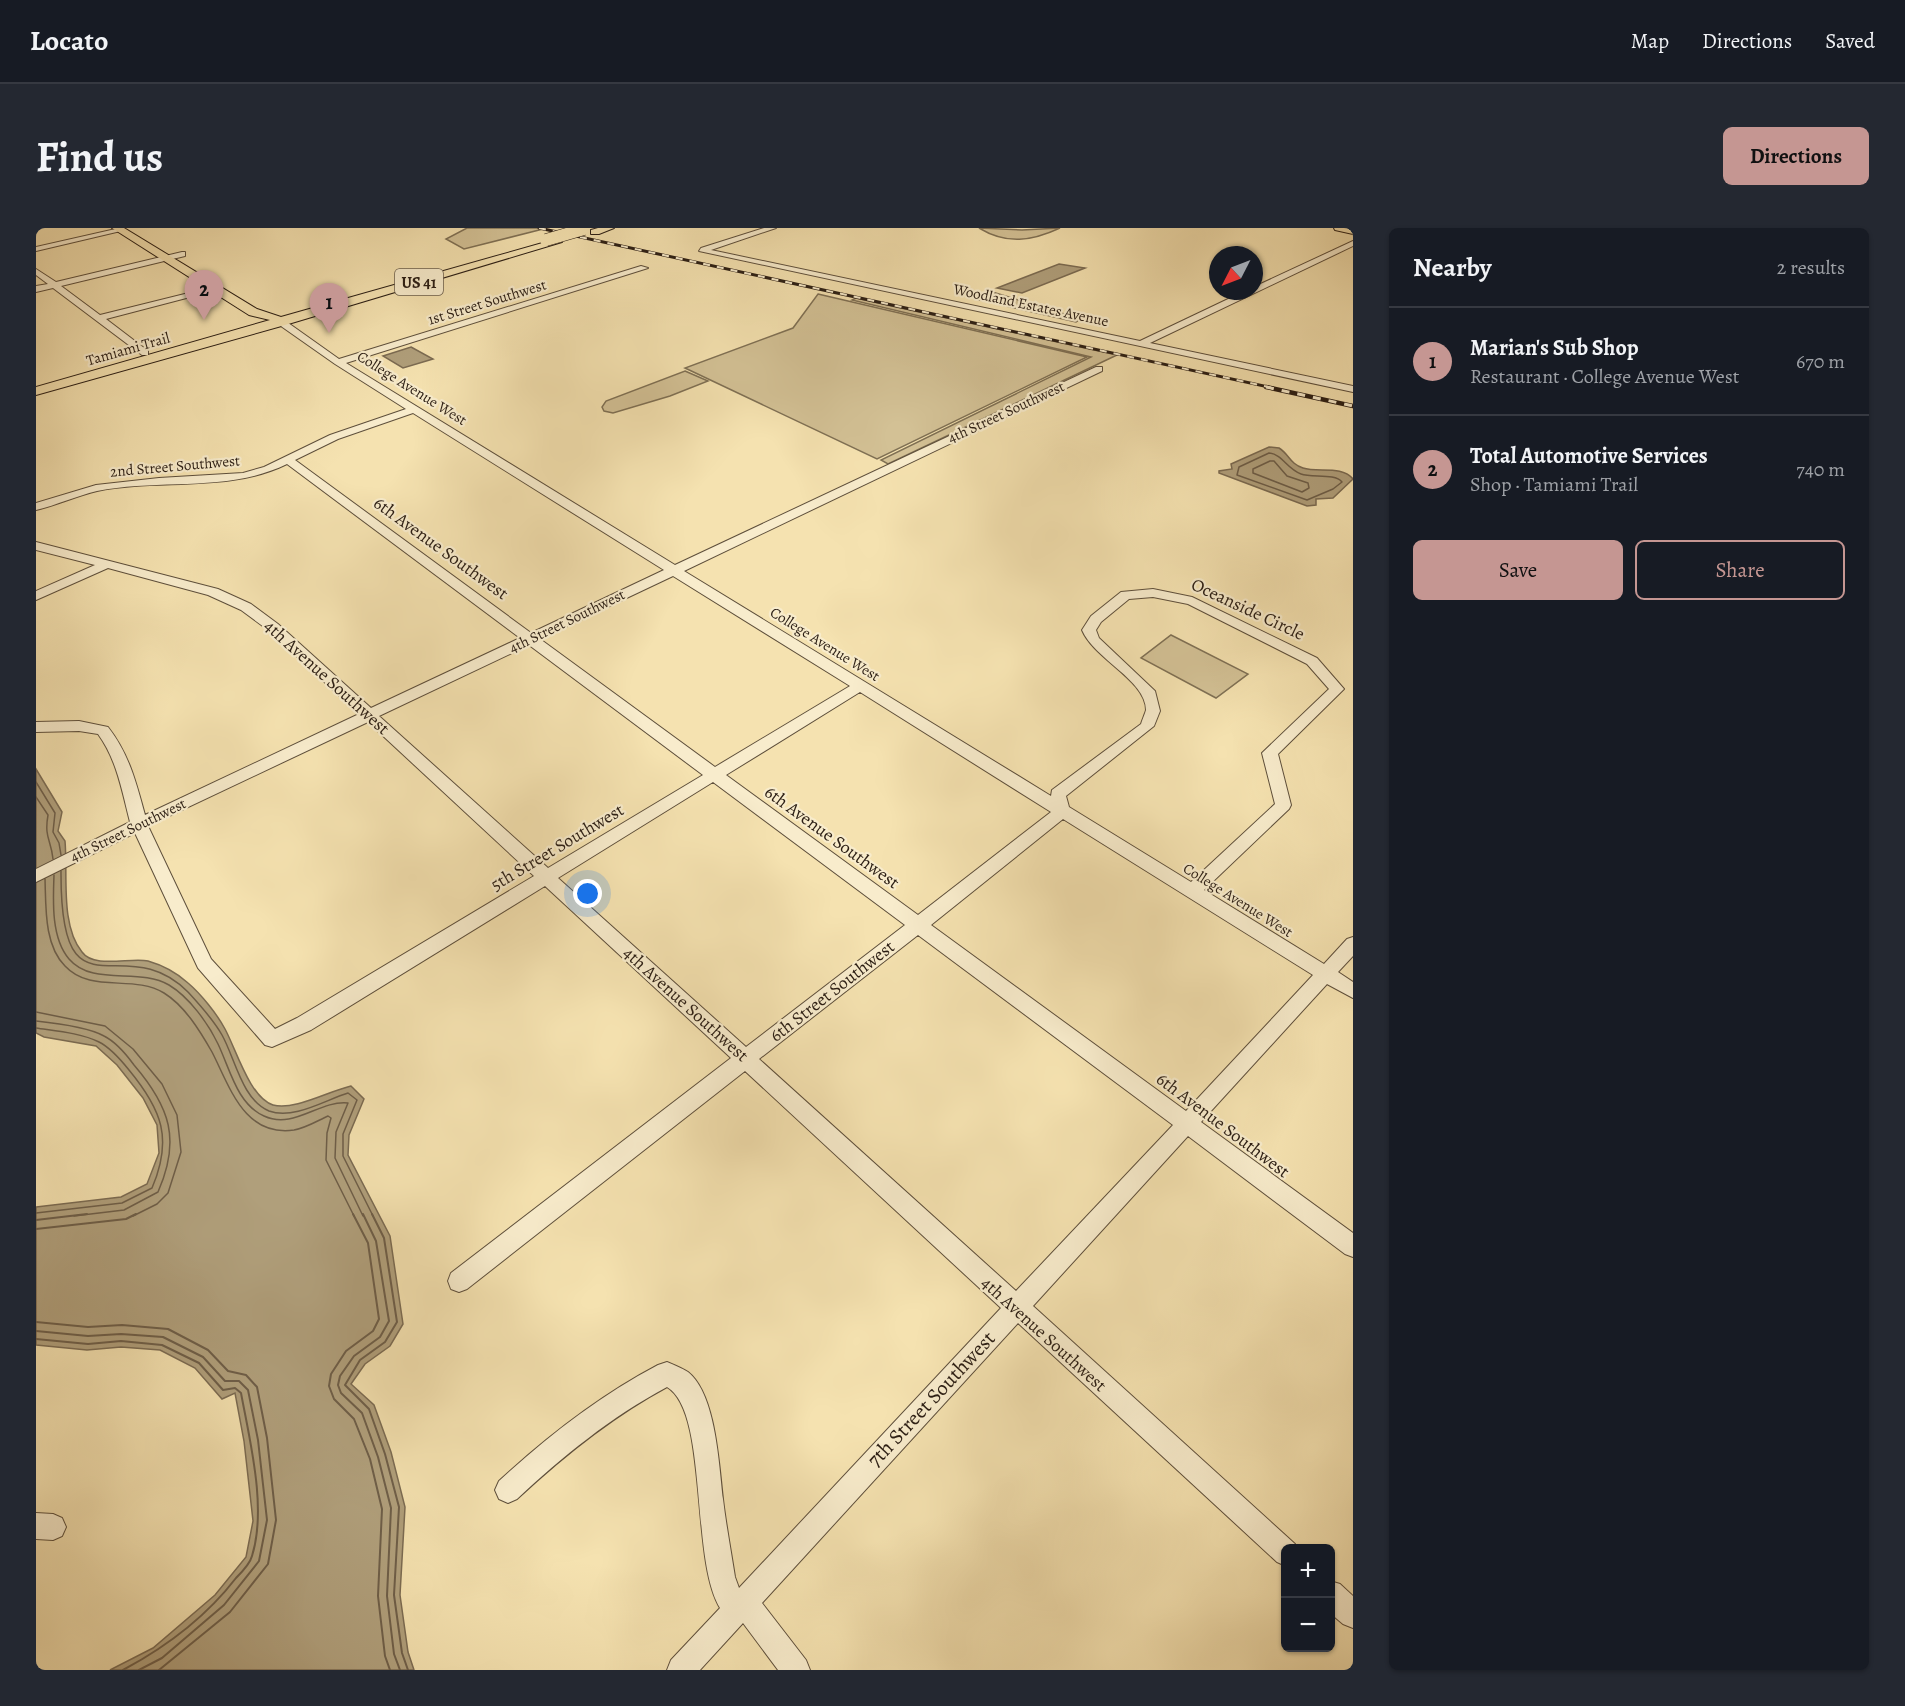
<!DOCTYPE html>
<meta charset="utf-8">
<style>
body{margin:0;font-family:Alegreya,serif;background:#242831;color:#f1f3f6}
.controls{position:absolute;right:18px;bottom:18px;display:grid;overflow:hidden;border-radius:9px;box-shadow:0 2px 4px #0004}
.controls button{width:54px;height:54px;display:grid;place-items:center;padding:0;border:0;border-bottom:2px solid #363941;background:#171b24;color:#f1f3f6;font:30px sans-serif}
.compass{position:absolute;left:1173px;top:18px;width:54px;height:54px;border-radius:50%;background:#171b24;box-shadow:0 2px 4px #0004;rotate:228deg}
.you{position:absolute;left:552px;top:666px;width:21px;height:21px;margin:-15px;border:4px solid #fff;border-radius:50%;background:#1a73e8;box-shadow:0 0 0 9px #1a73e833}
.badge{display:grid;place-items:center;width:39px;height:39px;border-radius:50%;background:#c59692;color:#111;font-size:20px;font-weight:700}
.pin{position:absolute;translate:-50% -50px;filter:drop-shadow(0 2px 3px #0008)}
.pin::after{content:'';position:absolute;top:32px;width:21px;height:18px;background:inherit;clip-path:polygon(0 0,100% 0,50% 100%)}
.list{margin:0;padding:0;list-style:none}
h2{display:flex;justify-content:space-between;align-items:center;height:78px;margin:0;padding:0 24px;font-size:26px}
h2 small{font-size:20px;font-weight:400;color:#9ea1a6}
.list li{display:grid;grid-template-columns:39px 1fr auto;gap:18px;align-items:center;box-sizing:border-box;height:108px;padding:0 24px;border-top:2px solid #363941}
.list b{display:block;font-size:22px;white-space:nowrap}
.list p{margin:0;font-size:20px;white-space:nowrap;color:#9ea1a6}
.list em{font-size:20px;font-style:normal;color:#9ea1a6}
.actions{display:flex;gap:12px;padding:18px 24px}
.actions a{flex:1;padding:14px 0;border:2px solid #c59692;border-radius:9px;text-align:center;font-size:21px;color:#c59692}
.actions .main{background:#c59692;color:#111}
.map{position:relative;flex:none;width:1317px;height:1442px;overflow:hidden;border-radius:9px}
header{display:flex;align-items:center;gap:36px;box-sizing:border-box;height:84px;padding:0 30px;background:#171b24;border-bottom:2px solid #363941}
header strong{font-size:28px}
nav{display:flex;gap:33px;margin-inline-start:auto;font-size:21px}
.intro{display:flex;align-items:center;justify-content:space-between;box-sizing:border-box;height:144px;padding:0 36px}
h1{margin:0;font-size:42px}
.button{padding:15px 27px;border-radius:9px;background:#c59692;color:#111;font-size:21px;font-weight:700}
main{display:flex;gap:36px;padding:0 36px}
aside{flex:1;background:#171b24;border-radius:9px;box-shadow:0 2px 4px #0004}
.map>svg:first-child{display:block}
.green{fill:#d3c195;stroke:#7f7054;stroke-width:1.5}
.water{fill:#b09f7b;stroke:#7b6b52;stroke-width:1.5}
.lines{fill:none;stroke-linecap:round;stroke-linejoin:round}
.shore-far1{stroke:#6e5e48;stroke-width:1.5}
.shore{stroke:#6e5e48;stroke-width:2}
.minor-casing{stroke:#5e4f3b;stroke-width:2}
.major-casing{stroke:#2b1e14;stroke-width:2}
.minor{fill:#f8eccc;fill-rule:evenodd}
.major{fill:#f5e2b0;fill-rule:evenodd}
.rail-far1-casing{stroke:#2b1e14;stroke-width:3}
.rail-casing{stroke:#2b1e14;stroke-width:4.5}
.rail-far1{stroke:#f8eccc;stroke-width:2;stroke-dasharray:7;stroke-linecap:butt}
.rail{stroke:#f8eccc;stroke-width:3;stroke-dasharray:8;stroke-linecap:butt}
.major-bridge-casing{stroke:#2b1e14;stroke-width:13;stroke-linecap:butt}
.major-bridge{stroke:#f5e2b0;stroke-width:12}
.labels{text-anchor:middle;stroke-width:4.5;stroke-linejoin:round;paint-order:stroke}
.far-street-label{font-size:15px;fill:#2b1e14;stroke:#f8eccc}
.shield{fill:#f8eccc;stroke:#685c4b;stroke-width:1.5}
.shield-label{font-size:16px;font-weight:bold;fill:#2b1e14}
.street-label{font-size:18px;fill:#2b1e14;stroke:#f8eccc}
.near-street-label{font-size:21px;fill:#2b1e14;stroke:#f8eccc}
</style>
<header>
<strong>Locato</strong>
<nav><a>Map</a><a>Directions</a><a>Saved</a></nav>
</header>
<div class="intro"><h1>Find us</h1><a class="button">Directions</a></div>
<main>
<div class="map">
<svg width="1317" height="1442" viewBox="0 0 1317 1442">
<rect width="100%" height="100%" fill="#f5e2b0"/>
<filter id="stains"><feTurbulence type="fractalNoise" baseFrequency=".00333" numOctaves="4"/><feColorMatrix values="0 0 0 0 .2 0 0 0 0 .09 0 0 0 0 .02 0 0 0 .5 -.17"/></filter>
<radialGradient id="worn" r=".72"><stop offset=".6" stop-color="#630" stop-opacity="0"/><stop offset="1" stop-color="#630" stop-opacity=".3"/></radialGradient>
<g class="green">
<path d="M 431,0 L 511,0 L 428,21 L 410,11 Z"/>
<path d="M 943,0 L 986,2 L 1024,0 C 996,13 971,17 943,0 Z"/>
<path d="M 953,63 L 1045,91 L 1040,94 L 939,71 Z"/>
<path d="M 782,66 L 1051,129 L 841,231 L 649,140 L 757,100 Z"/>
<path d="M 820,70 L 851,77 L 1081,127 L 852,236 L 845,232 L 1055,129 L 816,72 Z"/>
<path d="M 649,143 L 672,153 L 634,168 L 577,185 L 568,183 L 566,179 L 570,173 Z"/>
<path d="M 1135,407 L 1212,446 L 1180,470 L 1105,430 Z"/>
</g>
<g class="water">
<path d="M 1023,36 L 1049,40 L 986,65 L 961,60 Z"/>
<path d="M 375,119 L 397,131 L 367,140 L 347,128 Z"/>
<path d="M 1233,219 L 1243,220 C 1253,226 1254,236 1267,240 C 1282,245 1306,237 1317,251 L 1297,270 L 1280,271 L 1280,277 L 1271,278 L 1183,245 L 1183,243 L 1196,241 L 1195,236 Z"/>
<path d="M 0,541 L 26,584 L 22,603 L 29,613 C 32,646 24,697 46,724 C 58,741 95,729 112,733 C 126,737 141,745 152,755 C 165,766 181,786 189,801 C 200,821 214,870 237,877 C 258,883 293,863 315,858 L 328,871 L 313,907 L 312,927 L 354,1008 L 367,1096 L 354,1118 L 329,1136 L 315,1156 L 338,1177 L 355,1224 L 369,1279 L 364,1367 L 372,1424 L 378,1442 L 74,1442 L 117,1420 L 179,1367 L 210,1329 L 217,1293 L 208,1213 L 199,1165 L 186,1171 L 159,1140 L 124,1122 L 85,1119 L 51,1122 L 0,1117 L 0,979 L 85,969 L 111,956 L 123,925 L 121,897 L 107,870 L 81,837 L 60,818 L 8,809 L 0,805 Z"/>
</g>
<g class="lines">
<g class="shore-far1">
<path d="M 1233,225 C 1246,226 1251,241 1265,246 C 1276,250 1299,245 1306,254 L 1297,261 L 1271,272 L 1201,247 L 1203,239 Z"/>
<path d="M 1234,233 L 1238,233 L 1251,248 L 1272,255 L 1273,260 L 1266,264 L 1217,245 L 1217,241 Z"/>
<path d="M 0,554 L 19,585 L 17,604 L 23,615 L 25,627"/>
<path d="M 0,569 L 12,587 C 8,610 15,611 17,631"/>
<path d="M 25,643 C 24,799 87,698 152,764 C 164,777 177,791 186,807 C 199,830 206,872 233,883 C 258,892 289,872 312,865 L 321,872 L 307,906 L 307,928 L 337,988"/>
<path d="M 18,647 C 17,673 15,710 33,731 C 57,759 103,739 133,757 C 153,769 172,795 182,816 C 194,841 201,876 228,888 C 258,902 283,872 312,875 L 300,904 L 299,930 L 327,988"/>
<path d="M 9,651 C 10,679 8,717 29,738 C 55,766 97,746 128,765 C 149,778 164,803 176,824 C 194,859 208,909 258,902 C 270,900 281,893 292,888 L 295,890 L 291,905 L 290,932 L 318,988"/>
<path d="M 0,784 L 69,798 L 97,821 L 126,856 L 141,887 L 145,924 L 132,965 L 121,976 L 97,988"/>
<path d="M 0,793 C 19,795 52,799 68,808 C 80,814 90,826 98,837 C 134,879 145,912 122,964 L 88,982 L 38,988"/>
<path d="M 0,800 C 20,803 45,805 63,814 C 75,820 85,832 93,842 C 126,882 137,911 116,960 L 86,975 L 0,985"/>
</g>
<g class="shore">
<path d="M 317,986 L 332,1015 L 343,1091 L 337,1103 L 310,1123 L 295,1146 L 293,1158 L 298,1171 L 318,1191 L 334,1231 L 346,1281 L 342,1368 L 349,1428 L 354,1442"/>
<path d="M 327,986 L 340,1013 L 353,1093 L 344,1109 L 318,1128 L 304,1148 L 302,1157 L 305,1165 L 326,1185 L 342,1229 L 355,1280 L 351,1368 L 358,1426 L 364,1442"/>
<path d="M 336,986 L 348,1010 L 361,1094 L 349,1114 L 324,1132 L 309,1157 L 333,1181 L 349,1226 L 363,1279 L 358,1367 L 366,1425 L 372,1442"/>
<path d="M 0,992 L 51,986"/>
<path d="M 0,1001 L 90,991 L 100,986"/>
<path d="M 0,1094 L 52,1099 L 86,1097 L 132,1101 L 172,1122 L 192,1143 L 210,1147 L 221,1159 L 231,1210 L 240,1292 L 232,1336 L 194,1384 L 123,1442"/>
<path d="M 0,1103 L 52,1108 L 85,1106 L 127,1109 L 167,1129 L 189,1153 L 203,1153 L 212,1162 L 222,1212 L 231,1292 L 223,1333 L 188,1377 L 126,1430 L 103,1442"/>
<path d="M 0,1111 L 52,1116 L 85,1113 L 126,1117 L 163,1135 L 187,1162 L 199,1160 L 205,1165 C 214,1214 231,1280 216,1328 C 214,1336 206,1344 200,1350 C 170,1389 130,1419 87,1442"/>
</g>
<g class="minor-casing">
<g id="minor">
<path d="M 84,0 L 89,2 L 0,23 L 0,19 Z"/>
<path d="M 728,0 L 740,0 L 675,22 L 1104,113 L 1209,63 L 1218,63 L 1218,59 L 1317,13 L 1317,18 L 1114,115 L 1317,158 L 1317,164 L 663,23 L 665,20 Z"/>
<path d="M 146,24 L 149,24 L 149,28 L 25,58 L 64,87 L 181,58 L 181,62 L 70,91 L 112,123 L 112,127 L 106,127 L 17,60 L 0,64 L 0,58 L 12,56 L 0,47 L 0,41 L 20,54 Z"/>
<path d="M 605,38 L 612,40 L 310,135 L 639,337 L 1060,139 L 1066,139 L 1066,143 L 648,343 L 1015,568 L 1016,562 L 1105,496 C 1106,492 1109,486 1110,482 C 1110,452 1058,431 1046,402 L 1055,388 L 1085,364 L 1117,361 L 1156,369 L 1281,430 L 1308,461 L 1242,526 L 1255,577 L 1253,581 L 1168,662 L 1288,736 L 1311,711 L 1317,709 L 1317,728 L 1302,744 L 1317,754 L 1317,770 L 1291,756 L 1165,894 L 1317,1005 L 1317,1029 L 1309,1026 L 1152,908 L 997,1078 L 1259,1316 L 1261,1320 L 1250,1320 L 1250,1338 L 1241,1334 L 982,1095 L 726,1375 L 770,1432 L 774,1442 L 742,1442 L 707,1395 L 664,1442 L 631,1442 L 635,1432 L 684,1380 C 654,1331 673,1184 631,1159 C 575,1189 527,1228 481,1271 L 472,1275 L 463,1271 L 459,1262 L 463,1253 C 512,1208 563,1168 622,1137 L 631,1134 C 638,1137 646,1140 652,1144 C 680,1166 683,1238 687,1271 C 690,1297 695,1323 699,1349 L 703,1360 L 965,1080 L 709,843 L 431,1061 L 423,1064 L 415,1061 L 412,1053 L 415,1045 L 695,830 L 509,658 L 275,802 L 236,819 L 229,817 L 162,740 L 99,605 L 0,654 L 0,641 L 94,594 C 86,563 81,532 62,506 L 43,503 L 0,504 L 0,494 L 43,493 L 72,499 C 93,526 100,554 109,587 L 323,486 L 232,402 L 205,382 L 172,367 L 72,340 L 0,372 L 0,363 L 59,337 L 0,322 L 0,314 L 182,361 L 215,376 L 242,396 L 335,480 L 484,410 L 251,236 C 192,265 124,250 61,263 C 40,268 21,277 0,282 L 0,275 L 60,257 L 123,250 L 207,245 L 228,239 L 294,207 L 370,181 L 299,136 L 242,96 L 242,92 L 248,92 L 303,131 ZM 377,185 L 628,342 L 495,405 L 259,232 L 302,211 ZM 637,348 L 814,458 L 679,539 L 504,411 ZM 1117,369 L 1152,376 L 1271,436 L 1293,461 L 1226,525 L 1239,576 L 1155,654 L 1033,579 L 1030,568 L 1118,498 L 1124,483 L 1119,463 L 1063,410 L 1060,402 L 1065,394 L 1093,371 ZM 493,417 L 667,547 L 512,640 L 343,488 ZM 824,464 L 1015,584 L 882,687 L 690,547 ZM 332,494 L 498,648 L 261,790 L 239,801 L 175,731 L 112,598 ZM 677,554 L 869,697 L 710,819 L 522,650 ZM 1027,591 L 1277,747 L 1150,883 L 895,697 ZM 882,707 L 1137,897 L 980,1063 L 723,831 Z"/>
<path d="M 0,1285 L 17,1286 L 26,1290 L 30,1299 L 26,1308 L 17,1312 L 0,1311 Z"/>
<path d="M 1294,1353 L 1304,1356 L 1317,1368 L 1317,1400 L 1307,1396 L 1294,1385 Z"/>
</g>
</g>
<g class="major-casing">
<g id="major">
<path d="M 76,0 L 88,0 L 221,81 L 245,89 L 517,12 L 526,14 L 249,97 L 0,167 L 0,159 L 234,92 L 213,87 Z"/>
<path d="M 562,0 L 578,0 L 563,6 L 555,6 L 555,2 Z"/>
<path d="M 1298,0 L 1317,0 L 1317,6 L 1299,2 Z"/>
</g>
</g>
<use href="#minor" class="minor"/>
<use href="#major" class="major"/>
<g class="rail-far1-casing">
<path id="rail-far1" d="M 503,0 L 1237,160"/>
</g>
<g class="rail-casing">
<path id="rail" d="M 1230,159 L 1317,178"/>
</g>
<use href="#rail-far1" class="rail-far1"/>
<use href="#rail" class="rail"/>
<g class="major-bridge-casing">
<path id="major-bridge" d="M 510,12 L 548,1"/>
</g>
<use href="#major-bridge" class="major-bridge"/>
</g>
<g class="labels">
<g class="far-street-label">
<text transform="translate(451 74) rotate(-17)" y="5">1st Street Southwest</text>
<text transform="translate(995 77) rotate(12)" y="5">Woodland Estates Avenue</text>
<text transform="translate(92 121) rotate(-16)" y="5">Tamiami Trail</text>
<text transform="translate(376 160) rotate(32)" y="5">College Avenue West</text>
<text transform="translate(970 184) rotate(-25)" y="5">4th Street Southwest</text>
<text transform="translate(139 238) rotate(-5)" y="5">2nd Street Southwest</text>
<text transform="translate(531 393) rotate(-26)" y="5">4th Street Southwest</text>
<text transform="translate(789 416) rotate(32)" y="5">College Avenue West</text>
<text transform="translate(92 602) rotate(-26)" y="5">4th Street Southwest</text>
<text transform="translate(1202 672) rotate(32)" y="5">College Avenue West</text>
</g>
<rect class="shield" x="359" y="41" width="48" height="26" rx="4.5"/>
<g class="shield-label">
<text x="383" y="60">US 41</text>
</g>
<g class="street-label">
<text transform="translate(405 320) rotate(36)" y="6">6th Avenue Southwest</text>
<text transform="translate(1212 381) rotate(25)" y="6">Oceanside Circle</text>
<text transform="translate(291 449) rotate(42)" y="6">4th Avenue Southwest</text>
<text transform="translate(796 609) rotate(36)" y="6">6th Avenue Southwest</text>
<text transform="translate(521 619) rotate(-31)" y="6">5th Street Southwest</text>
<text transform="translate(796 763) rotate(-38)" y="6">6th Street Southwest</text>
<text transform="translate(650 776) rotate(42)" y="6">4th Avenue Southwest</text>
<text transform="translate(1187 897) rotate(37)" y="6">6th Avenue Southwest</text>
<text transform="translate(1008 1106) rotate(42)" y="6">4th Avenue Southwest</text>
</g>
<g class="near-street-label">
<text transform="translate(895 1171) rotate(-47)" y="7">7th Street Southwest</text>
</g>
</g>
<rect width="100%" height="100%" filter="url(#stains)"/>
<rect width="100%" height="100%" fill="url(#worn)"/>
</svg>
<div class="controls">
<button>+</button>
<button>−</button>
</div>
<svg class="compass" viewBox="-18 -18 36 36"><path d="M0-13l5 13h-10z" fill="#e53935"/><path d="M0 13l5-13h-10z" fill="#9ea1a6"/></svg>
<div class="you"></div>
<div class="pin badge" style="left:293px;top:105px">1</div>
<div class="pin badge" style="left:168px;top:92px">2</div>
</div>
<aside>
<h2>Nearby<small>2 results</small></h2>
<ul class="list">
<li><span class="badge">1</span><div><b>Marian's Sub Shop</b><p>Restaurant · College Avenue West</p></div><em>670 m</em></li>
<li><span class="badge">2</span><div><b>Total Automotive Services</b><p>Shop · Tamiami Trail</p></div><em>740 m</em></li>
</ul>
<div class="actions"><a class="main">Save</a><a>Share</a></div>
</aside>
</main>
